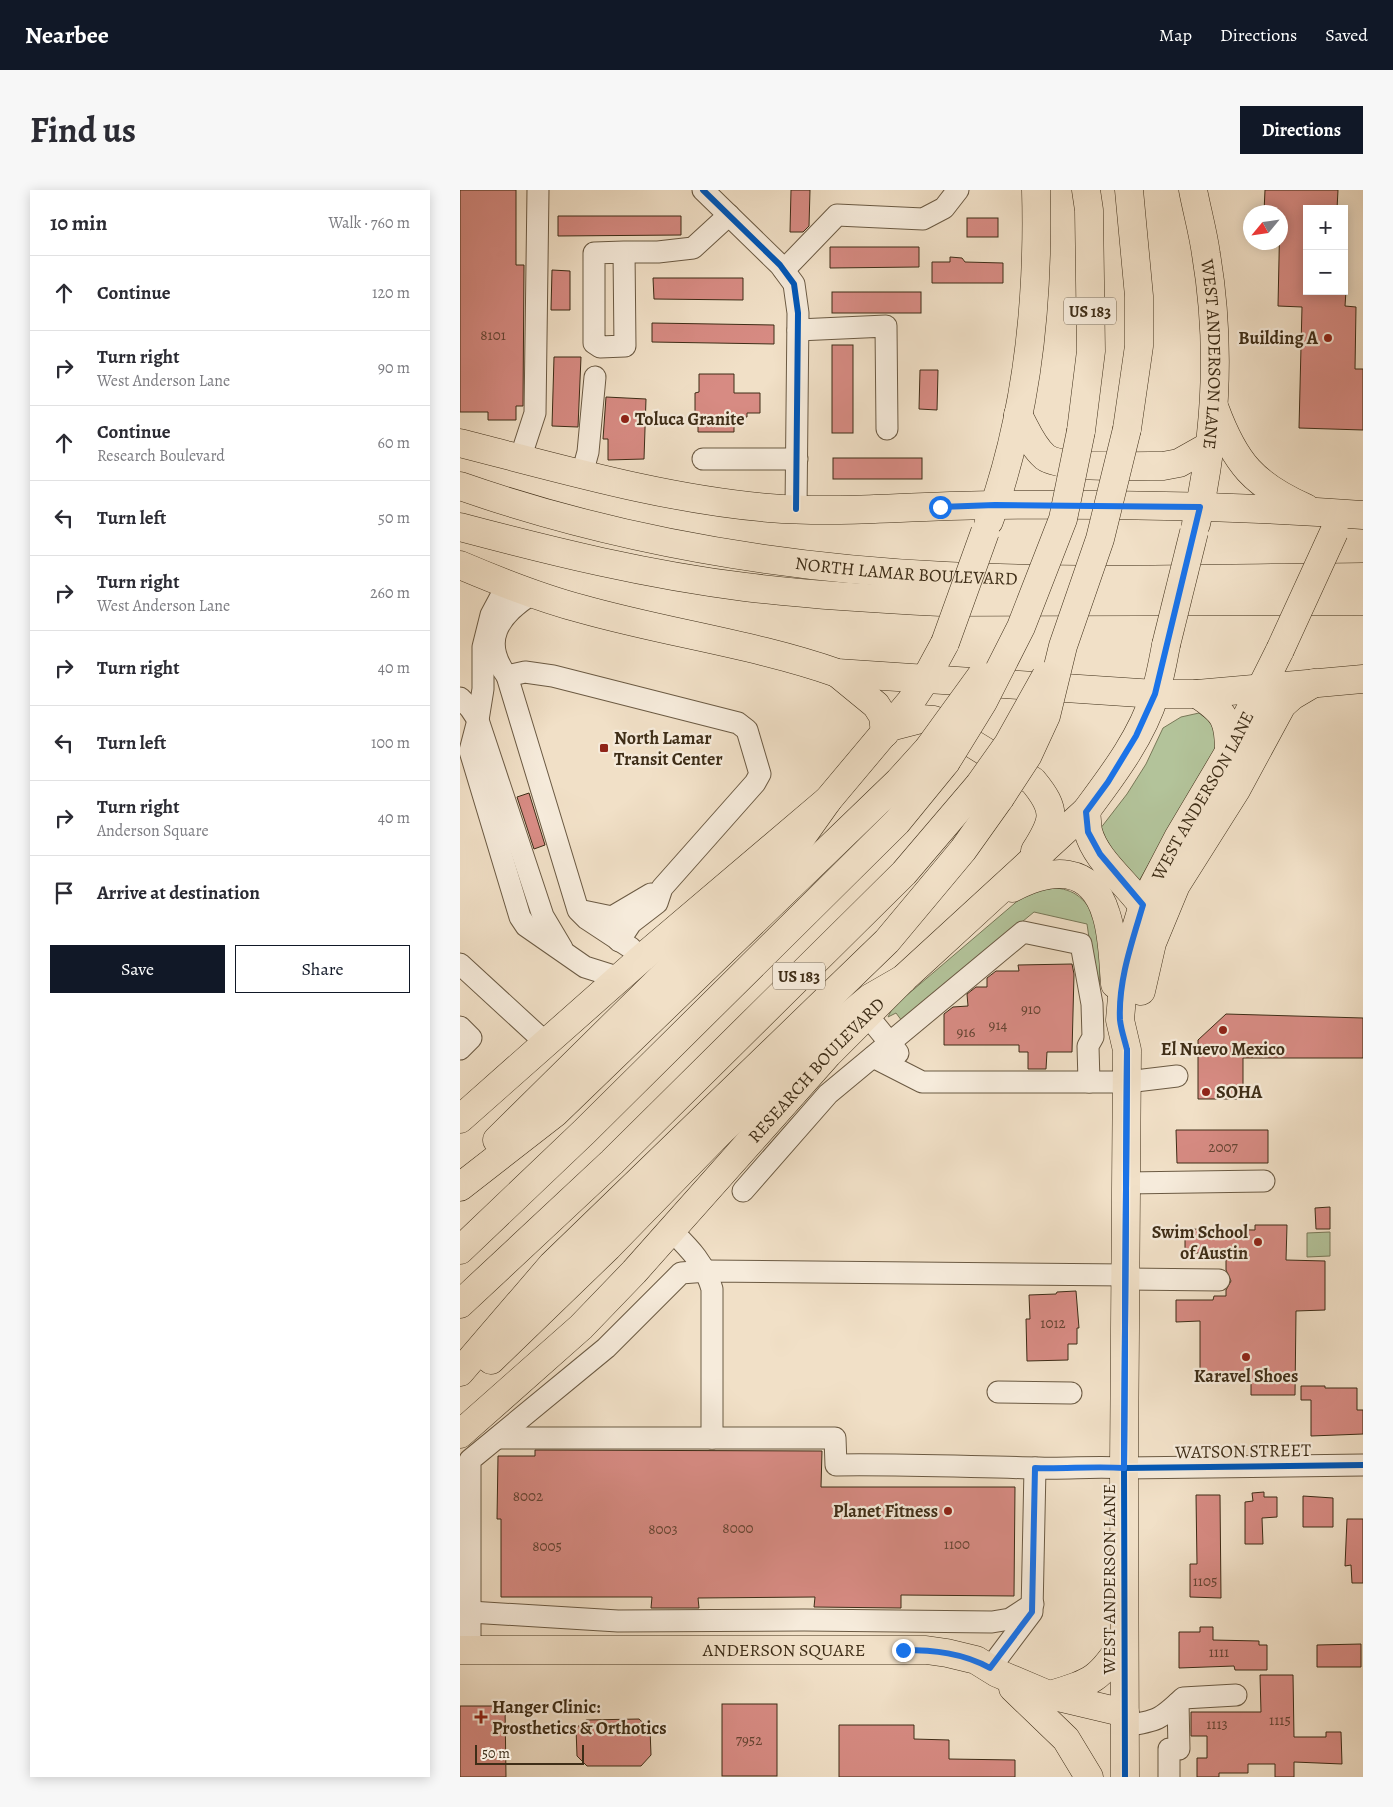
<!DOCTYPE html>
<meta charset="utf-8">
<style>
body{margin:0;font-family:Alegreya,serif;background:#f7f7f7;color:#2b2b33}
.controls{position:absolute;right:15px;top:15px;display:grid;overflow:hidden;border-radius:0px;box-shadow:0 2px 12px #0003}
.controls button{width:45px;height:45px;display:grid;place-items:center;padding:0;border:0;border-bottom:1px solid #e1e1e2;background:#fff;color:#2b2b33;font:25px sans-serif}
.compass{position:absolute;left:783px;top:15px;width:45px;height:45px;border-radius:50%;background:#fff;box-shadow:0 2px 12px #0003;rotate:241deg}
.scale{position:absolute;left:15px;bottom:12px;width:109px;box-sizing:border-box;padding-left:5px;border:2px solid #3e2d17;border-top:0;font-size:14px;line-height:18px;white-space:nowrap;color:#3e2d17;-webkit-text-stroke:4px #f6ebdb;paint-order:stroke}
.stop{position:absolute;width:15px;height:15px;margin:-11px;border:4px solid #1a73e8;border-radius:50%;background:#fff}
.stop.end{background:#1a73e8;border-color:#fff;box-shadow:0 1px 5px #0008}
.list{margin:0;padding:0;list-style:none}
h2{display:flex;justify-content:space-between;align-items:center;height:65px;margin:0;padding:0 20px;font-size:21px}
h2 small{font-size:16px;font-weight:400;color:#7c7c81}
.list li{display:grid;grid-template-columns:32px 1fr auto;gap:15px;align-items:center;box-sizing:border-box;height:75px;padding:0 20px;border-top:1px solid #e1e1e2}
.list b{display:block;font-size:19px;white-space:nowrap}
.list p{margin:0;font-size:16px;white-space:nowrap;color:#7c7c81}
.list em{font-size:16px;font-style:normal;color:#7c7c81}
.actions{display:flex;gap:10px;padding:15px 20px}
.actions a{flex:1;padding:11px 0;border:1px solid #111827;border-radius:0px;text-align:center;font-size:18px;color:#111827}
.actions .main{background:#111827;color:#fff}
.icon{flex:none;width:28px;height:28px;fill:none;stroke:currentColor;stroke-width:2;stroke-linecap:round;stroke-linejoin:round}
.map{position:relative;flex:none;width:903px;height:1587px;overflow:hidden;border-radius:0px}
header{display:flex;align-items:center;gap:30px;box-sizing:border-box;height:70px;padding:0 25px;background:#111827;color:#fff}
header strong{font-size:24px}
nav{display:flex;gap:28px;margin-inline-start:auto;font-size:18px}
.intro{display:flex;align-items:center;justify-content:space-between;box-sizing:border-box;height:120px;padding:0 30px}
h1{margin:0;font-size:35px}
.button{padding:12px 22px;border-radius:0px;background:#111827;color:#fff;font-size:18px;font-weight:700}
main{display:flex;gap:30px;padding:0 30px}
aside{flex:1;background:#fff;border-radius:0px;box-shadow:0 2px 12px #0003}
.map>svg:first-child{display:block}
.green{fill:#b3c39a;stroke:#787858}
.building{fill:#d78b83;stroke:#3e2d17}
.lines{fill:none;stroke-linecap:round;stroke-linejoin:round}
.minor-casing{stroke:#6b5a43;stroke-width:23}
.major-casing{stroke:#3e2d17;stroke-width:29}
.highway-casing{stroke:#3e2d17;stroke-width:29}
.minor{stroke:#f6ebdb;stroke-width:21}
.major{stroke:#f1e0c7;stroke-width:28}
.highway{stroke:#f1e0c7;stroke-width:28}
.major-bridge-casing{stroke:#3e2d17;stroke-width:29;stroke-linecap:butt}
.highway-bridge-casing{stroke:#3e2d17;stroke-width:29;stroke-linecap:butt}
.major-bridge{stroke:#f1e0c7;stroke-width:28}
.highway-bridge{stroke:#f1e0c7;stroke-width:28}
.cycleway-casing{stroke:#f6ebdb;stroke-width:9}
.cycleway{stroke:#0057b8;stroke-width:6}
.route{stroke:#1a73e8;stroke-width:6}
.poi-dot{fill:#8f2418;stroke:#f6ebdb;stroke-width:2}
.labels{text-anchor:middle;stroke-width:4.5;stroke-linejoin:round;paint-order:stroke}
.number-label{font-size:15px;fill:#644432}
.shield{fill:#f6ebdb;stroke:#756652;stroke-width:1}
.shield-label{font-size:16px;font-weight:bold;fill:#3e2d17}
.poi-label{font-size:18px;font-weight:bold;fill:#3e2d17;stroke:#f6ebdb;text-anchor:start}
.street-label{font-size:18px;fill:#3e2d17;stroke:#f6ebdb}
</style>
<header>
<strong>Nearbee</strong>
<nav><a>Map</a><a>Directions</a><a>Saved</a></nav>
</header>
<div class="intro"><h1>Find us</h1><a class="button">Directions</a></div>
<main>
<aside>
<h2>10 min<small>Walk · 760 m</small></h2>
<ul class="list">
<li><svg class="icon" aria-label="ahead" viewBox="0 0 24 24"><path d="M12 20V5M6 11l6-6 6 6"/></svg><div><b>Continue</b></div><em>120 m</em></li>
<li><svg class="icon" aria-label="right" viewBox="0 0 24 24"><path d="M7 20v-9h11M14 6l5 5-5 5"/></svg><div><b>Turn right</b><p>West Anderson Lane</p></div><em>90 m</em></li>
<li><svg class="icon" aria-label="ahead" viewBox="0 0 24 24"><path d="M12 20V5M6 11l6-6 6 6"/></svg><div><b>Continue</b><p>Research Boulevard</p></div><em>60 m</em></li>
<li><svg class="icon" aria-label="left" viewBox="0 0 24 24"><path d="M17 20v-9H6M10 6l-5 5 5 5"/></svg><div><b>Turn left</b></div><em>50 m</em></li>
<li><svg class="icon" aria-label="right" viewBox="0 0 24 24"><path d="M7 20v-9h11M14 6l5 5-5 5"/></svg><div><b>Turn right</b><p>West Anderson Lane</p></div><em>260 m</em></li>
<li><svg class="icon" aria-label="right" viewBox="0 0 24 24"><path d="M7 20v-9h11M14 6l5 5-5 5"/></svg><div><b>Turn right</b></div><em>40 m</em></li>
<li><svg class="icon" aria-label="left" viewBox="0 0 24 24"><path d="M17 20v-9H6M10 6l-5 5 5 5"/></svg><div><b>Turn left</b></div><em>100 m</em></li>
<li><svg class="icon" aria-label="right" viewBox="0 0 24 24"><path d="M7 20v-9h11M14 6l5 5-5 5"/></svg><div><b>Turn right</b><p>Anderson Square</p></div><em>40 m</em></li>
<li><svg class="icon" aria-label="arrive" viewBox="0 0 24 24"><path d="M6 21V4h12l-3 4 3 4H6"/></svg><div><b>Arrive at destination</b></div></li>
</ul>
<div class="actions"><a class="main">Save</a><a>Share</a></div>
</aside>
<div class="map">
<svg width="903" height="1587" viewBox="0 0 903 1587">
<rect width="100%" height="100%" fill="#f1e0c7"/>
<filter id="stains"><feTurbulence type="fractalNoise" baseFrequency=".004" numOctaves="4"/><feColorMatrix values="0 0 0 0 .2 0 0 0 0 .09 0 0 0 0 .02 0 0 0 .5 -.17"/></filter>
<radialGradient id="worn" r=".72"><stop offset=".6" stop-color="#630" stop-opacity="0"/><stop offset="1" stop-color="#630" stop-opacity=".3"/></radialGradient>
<g class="green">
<path d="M 739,523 L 752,533 L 762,547 L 675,698 L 640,639 L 667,604 L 686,574 L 703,538 L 721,527 Z"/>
<path d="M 595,698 C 642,701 643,759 639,796 L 636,796 L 627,734 L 574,722 L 442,831 L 436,823 L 428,827 L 433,817 L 568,702 Z"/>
<path d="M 870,1042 L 870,1066 L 847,1067 L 847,1043 Z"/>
</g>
<g class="building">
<path d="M 0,0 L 56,0 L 56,75 L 64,75 L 63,216 L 56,216 L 56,230 L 28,230 L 28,222 L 0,222 Z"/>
<path d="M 331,0 L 350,0 L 349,36 L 343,42 L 330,42 Z"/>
<path d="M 805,0 L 878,0 L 877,19 L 847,19 L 847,101 L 886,101 L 885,116 L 896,117 L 895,179 L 903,179 L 903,240 L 839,238 L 842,117 L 818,116 L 820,22 L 804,22 Z"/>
<path d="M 98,26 L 221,26 L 221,45 L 98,46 Z"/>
<rect x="507" y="28" width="31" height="19"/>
<path d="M 370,57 L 459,57 L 459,77 L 370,78 Z"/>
<path d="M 490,67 L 502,68 L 505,72 L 543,73 L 543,93 L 472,93 L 472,72 L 490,72 Z"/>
<path d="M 92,80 L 110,81 L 110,120 L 91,120 Z"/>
<path d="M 193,88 L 283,88 L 283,110 L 194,109 Z"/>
<rect x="372" y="102" width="89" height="21"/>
<path d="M 192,133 L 314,135 L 314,154 L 192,152 Z"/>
<rect x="372" y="155" width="21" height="88"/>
<path d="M 94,167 L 121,167 L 118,237 L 92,236 Z"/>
<path d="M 460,180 L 478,180 L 477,220 L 459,219 Z"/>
<path d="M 239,184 L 274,184 L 274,203 L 300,203 L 300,223 L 287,223 L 287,227 L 274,227 L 274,242 L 238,242 L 238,223 L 235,223 L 235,203 L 239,202 Z"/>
<path d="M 146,207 L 186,209 L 184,269 L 148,270 L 148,249 L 143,249 Z"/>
<rect x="373" y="268" width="89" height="21"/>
<path d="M 69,603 L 85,655 L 74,659 L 57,607 Z"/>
<path d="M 612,774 L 614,784 L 612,862 L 587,862 L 586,879 L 568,879 L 568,862 L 559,862 L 559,855 L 484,855 L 484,824 L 493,817 L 508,816 L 507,804 L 516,797 L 527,797 L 527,788 L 536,781 L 559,781 L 558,775 Z"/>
<path d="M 766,824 L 903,828 L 903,868 L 783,868 L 783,909 L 738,909 L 738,850 Z"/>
<path d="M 716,940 L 808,940 L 808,973 L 717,973 Z"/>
<path d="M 870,1017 L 870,1039 L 856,1039 L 855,1018 Z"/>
<path d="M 795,1035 L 827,1035 L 826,1070 L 865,1071 L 865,1120 L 836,1121 L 835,1205 L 791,1205 L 791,1189 L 740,1188 L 740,1131 L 716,1132 L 716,1110 L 753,1110 L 754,1106 L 766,1106 L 766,1100 L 771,1091 L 766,1080 L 766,1063 L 725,1063 L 725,1039 L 795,1040 Z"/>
<path d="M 616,1101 L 619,1138 L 617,1138 L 617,1154 L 608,1154 L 608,1170 L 567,1171 L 566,1129 L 570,1129 L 569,1105 L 596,1104 L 597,1102 Z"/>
<path d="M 841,1196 L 865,1196 L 865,1198 L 897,1198 L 897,1220 L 903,1220 L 903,1244 L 851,1246 L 851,1210 L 841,1210 Z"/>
<path d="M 75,1260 L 362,1261 L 361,1297 L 555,1297 L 554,1406 L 441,1405 L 441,1418 L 354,1417 L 355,1407 L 238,1408 L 239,1418 L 191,1418 L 192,1407 L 41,1407 L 41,1329 L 37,1329 L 38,1266 L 75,1266 Z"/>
<path d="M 804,1302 L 804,1307 L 817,1307 L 817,1327 L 802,1328 L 803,1354 L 785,1354 L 785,1312 L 793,1311 L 792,1303 Z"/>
<path d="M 736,1305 L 760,1305 L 761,1408 L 730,1407 L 730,1374 L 737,1374 Z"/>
<path d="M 843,1306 L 873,1308 L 873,1337 L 843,1337 Z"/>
<path d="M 887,1329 L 903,1329 L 903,1393 L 892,1393 L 891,1375 L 885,1376 Z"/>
<path d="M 740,1437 L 753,1437 L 753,1450 L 799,1451 L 799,1455 L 807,1455 L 807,1480 L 775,1480 L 774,1476 L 719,1478 L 719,1442 L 740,1442 Z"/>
<path d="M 901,1454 L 901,1477 L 857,1477 L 857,1455 Z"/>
<path d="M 800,1485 L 833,1485 L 834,1547 L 866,1547 L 866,1542 L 881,1542 L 882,1574 L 834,1572 L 834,1587 L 815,1587 L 815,1574 L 788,1574 L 788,1583 L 759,1583 L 759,1587 L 737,1587 L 737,1568 L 747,1568 L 747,1546 L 731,1546 L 731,1522 L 801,1522 Z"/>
<rect x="262" y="1514" width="55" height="72"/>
<path d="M 0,1516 L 45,1516 L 46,1587 L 0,1587 Z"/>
<path d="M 179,1529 L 190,1539 L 191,1565 L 181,1576 L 127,1576 L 117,1566 L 116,1538 L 126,1530 Z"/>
<path d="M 379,1535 L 454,1535 L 454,1549 L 489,1550 L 489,1569 L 555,1570 L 555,1587 L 379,1587 Z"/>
</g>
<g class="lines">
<g class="minor-casing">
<g id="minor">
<path d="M 243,0 L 320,75 L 334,94 L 338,123 L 336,319"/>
<path d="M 164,62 L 134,63 L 134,153 L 140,157 L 165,156 L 164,62 L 198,62 L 233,58 L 269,25"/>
<path d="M 324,80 L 377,25 L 463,29 L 484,18 L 498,0"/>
<path d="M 338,140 L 426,136 L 427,239"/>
<path d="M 60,269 L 75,223 L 78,0"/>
<path d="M 243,269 L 337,269"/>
<path d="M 122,284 L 128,262 L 135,187"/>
<path d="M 47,395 L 31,425 L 23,457 L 23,499 L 18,530 L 10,561 L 60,727 L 66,736 L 125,777 L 160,788"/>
<path d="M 72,404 C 39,425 20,451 47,486 L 118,720 L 127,729 L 171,758"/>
<path d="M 47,486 L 65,482 L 93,486 L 278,533 L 287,540 L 300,584 L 295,593 L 202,698 L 197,713 L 171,733 L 159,751"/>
<path d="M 0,508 L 10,518 L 18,530 L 83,726 L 102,758"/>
<path d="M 123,721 L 152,727 L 191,704"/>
<path d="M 0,774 L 86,853"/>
<path d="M 407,825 L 438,863"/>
<path d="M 0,837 L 11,848 L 0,859"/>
<path d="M 413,867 L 462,892 L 667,892 L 717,886"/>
<path d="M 666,993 L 804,991"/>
<path d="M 283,1001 L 368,904 L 563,742 L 621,754 L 632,814 L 633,847 L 628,856 L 629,892"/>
<path d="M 212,1041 C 230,1059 245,1074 252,1099 L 252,1248"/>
<path d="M 666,1089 L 759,1090"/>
<path d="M 538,1202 L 611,1203"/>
<path d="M 38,1248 L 375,1248 L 376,1275 C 444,1274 511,1277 579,1278 C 608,1279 636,1276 664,1278 L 903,1275"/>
<path d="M 10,1422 L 158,1431 L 344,1430 L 532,1432 L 550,1429 L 573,1414"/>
<path d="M 10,1460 L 10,1270 L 146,1158 L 221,1083 L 247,1081 L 666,1085"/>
<path d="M 530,1478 L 572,1422 L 575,1278"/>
<path d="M 665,1536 C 697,1531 700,1530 723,1508 L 776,1505"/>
<path d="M 709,1587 L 709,1559 L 719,1559 L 718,1513"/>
</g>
</g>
<g class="major-casing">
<g id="major">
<path id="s1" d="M 733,0 C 737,21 743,42 746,64 C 761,153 756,246 736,334"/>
<path d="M 755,219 C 775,273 794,295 846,318"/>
<path d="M 558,225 C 566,239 572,256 585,267 C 600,279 680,276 703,276 L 719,273 L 751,255"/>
<path d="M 0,253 C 102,279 204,309 309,318 C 385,324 461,315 537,315 C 659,314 782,316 903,325"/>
<path id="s2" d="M 0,296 C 155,350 322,378 486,386 C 624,393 764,388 903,387"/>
<path d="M 529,331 C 567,226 579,111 576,0"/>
<path d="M 0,337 C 94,362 188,385 285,397 C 350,405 415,409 481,412 L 903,411"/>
<path d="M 0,375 C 40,392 80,408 122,419 C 207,443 294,454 377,483 L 695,504 L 737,504 L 903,489"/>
<path d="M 377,483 L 416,515 L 423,526 L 425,543"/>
<path d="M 737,504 C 765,522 769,530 769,562"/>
<path d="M 430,537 L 461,529 L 474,530 L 573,591 C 598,621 594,631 575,661"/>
<path d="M 626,621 C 627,628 627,635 628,641 C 637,675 675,697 690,729"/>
<path d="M 552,698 C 591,678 631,674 646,724 C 653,745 653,772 655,794"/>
<path d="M 681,801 L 692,753 L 716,695 L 776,600 L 822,515 L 832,506 L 854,493"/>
<path d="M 0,929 L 183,767 L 368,610 L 451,511 L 465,490 L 485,453"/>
<path id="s3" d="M 0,1244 L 121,1137 L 174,1082 L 368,864 L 443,789 L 626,621 C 652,586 682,547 695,504 C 700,488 703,471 706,455"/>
<path id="s4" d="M 0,1460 L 466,1460 L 487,1463 L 516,1470 L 537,1483 L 589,1505 L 665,1523"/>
<path d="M 553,1498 L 606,1549 L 629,1587"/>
<path d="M 590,1505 C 633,1492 640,1489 664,1451"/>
<path id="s5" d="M 665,1587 L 664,1278 L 667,860 L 660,830 L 663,795 L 670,758 L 683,715 L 718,648 L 769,562 L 820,460"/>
</g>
</g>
<g class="highway-casing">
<g id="highway">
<path d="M 667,239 L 679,156 L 679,106 L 669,0"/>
<path d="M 621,241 L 631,161 L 629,20 L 626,0"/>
<path d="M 37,950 L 336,655 L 368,610"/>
<path d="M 0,997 L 95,923 L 439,591 L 468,559"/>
<path d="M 0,1060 L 124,942 L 437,632 L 486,572"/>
<path d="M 0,1114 L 152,972 L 444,683 L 519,595"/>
<path d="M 31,1170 L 148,1057 L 261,941 L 355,854 L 410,808 L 443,789"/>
<path d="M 0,1182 L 92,1075 L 427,751 L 503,660 L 540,608"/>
</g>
</g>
<use href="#minor" class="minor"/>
<use href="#major" class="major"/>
<use href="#highway" class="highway"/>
<g class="major-bridge-casing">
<g id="major-bridge">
<path d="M 485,453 L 525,342"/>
<path d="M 706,455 L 734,342"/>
<path d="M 820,460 L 874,342"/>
</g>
</g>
<g class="highway-bridge-casing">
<g id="highway-bridge">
<path d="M 468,559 L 521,486"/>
<path d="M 486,572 L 523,512 L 561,437 L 603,329 L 621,241"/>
<path d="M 519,595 L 548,554 L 586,486"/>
<path d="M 540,608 L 568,565 L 586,526 L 603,456 L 640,349 L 667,239"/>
</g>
</g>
<use href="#major-bridge" class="major-bridge"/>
<use href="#highway-bridge" class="highway-bridge"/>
<g class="cycleway-casing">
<g id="cycleway">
<path d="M 243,0 L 320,75 L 334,94 L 338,123 L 336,319"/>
<path d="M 664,1278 L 903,1275"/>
<path d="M 665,1587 L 664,1278 L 667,860"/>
</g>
</g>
<use href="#cycleway" class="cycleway"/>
</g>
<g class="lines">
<path class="route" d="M 443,1460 C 474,1460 503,1463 530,1478 L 572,1422 L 575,1278 C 605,1279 634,1276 664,1278 L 667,860 C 665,851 661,840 660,830 C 658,791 672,752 683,715 L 640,664 L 628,642 L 626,622 L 648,592 L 676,546 L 695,504 L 740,317 L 535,315 L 480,317"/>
</g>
<g class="poi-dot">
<circle cx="868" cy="148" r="5"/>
<circle cx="165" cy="229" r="5"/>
<rect x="139" y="553" width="10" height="10" rx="2.5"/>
<circle cx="763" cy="840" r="5"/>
<circle cx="746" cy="902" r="5"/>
<circle cx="798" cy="1052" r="5"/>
<circle cx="786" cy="1167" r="5"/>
<circle cx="488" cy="1321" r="5"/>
<path d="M18.5 1519.5h5v5h5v5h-5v5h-5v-5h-5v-5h5z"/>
</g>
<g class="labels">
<g class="number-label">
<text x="33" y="150">8101</text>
<text x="571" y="824">910</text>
<text x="538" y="840">914</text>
<text x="506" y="847">916</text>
<text x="763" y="962">2007</text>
<text x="593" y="1138">1012</text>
<text x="68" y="1311">8002</text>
<text x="278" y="1343">8000</text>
<text x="203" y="1344">8003</text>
<text x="497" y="1359">1100</text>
<text x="87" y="1361">8005</text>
<text x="745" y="1396">1105</text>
<text x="759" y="1467">1111</text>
<text x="820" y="1535">1115</text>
<text x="757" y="1539">1113</text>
<text x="289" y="1555">7952</text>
</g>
<g class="shield">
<rect x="604" y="107.5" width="52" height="27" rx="4"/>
<rect x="313" y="772.5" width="52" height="27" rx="4"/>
</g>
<g class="shield-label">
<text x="630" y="127">US 183</text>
<text x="339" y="792">US 183</text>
</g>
<g class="poi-label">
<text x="858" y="154" text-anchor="end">Building A</text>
<text x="175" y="235">Toluca Granite</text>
<text x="154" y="554">North Lamar<tspan x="154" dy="21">Transit Center</tspan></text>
<text x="763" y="865" text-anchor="middle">El Nuevo Mexico</text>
<text x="756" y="908">SOHA</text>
<text x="788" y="1048" text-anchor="end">Swim School<tspan x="788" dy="21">of Austin</tspan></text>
<text x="786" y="1192" text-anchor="middle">Karavel Shoes</text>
<text x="478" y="1327" text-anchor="end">Planet Fitness</text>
<text x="32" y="1523">Hanger Clinic:<tspan x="32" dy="21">Prosthetics &amp; Orthotics</tspan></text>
</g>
<g class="street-label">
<text dy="6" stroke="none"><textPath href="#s1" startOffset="166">WEST ANDERSON LANE</textPath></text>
<text dy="6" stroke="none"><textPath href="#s2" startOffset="456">NORTH LAMAR BOULEVARD</textPath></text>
<text dy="6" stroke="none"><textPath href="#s5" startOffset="1000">WEST ANDERSON LANE</textPath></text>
<text dy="6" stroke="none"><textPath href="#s3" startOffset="510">RESEARCH BOULEVARD</textPath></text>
<text transform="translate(783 1261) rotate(-1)" y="6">WATSON STREET</text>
<text transform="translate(649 1389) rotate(-90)" y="6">WEST ANDERSON LANE</text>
<text dy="6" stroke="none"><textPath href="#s4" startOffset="324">ANDERSON SQUARE</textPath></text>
</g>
</g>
<rect width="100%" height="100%" filter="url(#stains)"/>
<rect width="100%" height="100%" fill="url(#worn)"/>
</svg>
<div class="controls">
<button>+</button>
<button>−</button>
</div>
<svg class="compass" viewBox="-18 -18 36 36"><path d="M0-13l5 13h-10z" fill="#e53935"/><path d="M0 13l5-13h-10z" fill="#7c7c81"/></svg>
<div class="scale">50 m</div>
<div class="stop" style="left:480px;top:317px"></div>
<div class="stop end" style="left:443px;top:1460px"></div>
</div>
</main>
